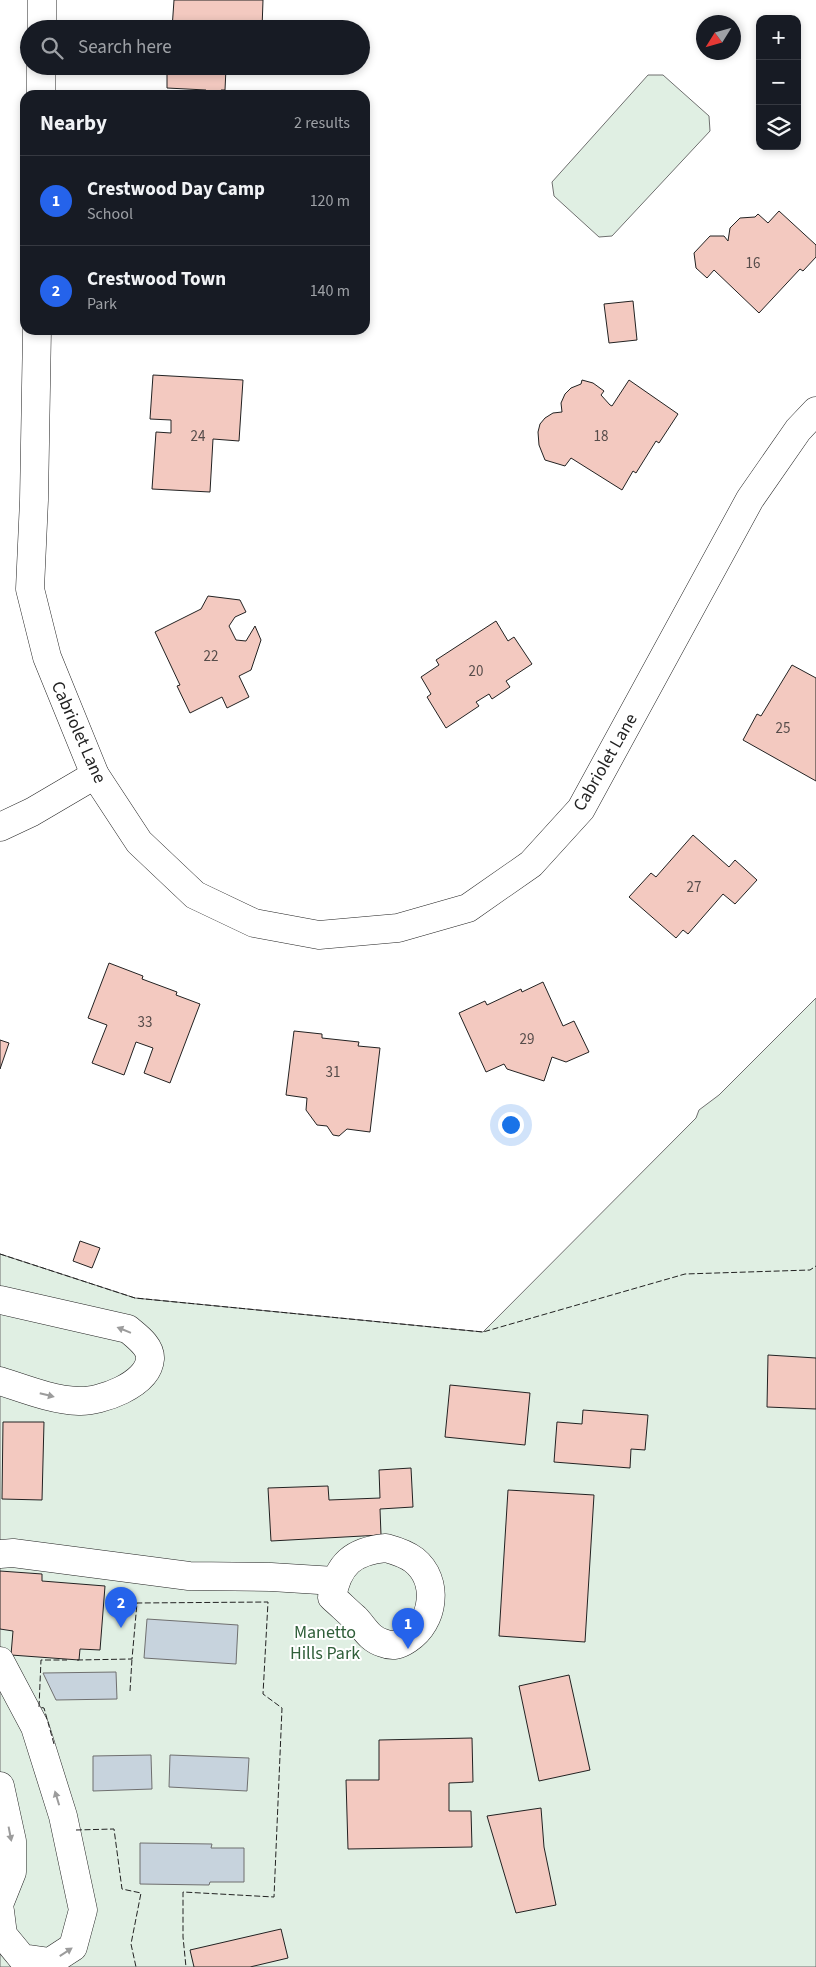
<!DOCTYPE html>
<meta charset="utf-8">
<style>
body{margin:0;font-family:"Source Sans 3",sans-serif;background:#242831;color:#f1f3f6}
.controls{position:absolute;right:15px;top:15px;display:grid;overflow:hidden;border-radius:10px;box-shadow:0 2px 8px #0003}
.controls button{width:45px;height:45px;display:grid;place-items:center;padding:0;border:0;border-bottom:1px solid #363941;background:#171b24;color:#f1f3f6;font:25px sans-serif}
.compass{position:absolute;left:696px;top:15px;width:45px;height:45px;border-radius:50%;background:#171b24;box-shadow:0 2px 8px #0003;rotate:233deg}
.you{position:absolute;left:510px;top:1124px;width:18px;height:18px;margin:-12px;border:4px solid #fff;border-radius:50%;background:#1a73e8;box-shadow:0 0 0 8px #1a73e833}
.badge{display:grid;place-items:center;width:32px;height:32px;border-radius:50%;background:#2563eb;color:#fff;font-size:16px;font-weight:700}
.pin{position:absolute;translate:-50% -41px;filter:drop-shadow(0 1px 2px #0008)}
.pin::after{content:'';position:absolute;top:26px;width:18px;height:15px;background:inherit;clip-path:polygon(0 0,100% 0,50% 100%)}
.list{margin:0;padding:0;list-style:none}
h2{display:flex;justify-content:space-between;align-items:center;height:65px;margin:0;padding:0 20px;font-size:21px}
h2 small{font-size:16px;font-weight:400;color:#9ea1a6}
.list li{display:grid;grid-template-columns:32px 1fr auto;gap:15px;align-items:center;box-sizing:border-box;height:90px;padding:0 20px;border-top:1px solid #363941}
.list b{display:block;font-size:19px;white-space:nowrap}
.list p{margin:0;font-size:16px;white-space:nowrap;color:#9ea1a6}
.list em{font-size:16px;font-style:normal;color:#9ea1a6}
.icon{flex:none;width:28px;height:28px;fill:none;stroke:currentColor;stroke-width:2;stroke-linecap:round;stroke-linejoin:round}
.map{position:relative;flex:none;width:816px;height:1967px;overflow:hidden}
.search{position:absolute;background:#171b24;box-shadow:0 2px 8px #0003;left:20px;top:20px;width:350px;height:55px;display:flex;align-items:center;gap:12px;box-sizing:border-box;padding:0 18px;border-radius:28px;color:#9ea1a6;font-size:19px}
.panel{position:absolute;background:#171b24;box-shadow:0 2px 8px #0003;left:20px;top:90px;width:350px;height:245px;border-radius:15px}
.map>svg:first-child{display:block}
.green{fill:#e0efe3;stroke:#6f6f6f}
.water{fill:#c7d3dd;stroke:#6f6f6f}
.building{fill:#f3c9c0;stroke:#222}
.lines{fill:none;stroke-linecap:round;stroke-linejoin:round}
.minor-casing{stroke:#222;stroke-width:29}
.minor{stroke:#fff;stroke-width:28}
.fence{stroke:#222;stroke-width:1;stroke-dasharray:6 2.5;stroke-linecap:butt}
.oneway{fill:#9c9c9c}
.labels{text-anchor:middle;stroke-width:4;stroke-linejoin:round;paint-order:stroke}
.number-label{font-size:15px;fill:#564c4a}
.street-label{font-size:18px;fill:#222;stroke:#fff}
.park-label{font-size:18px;fill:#2f5e38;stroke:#fff}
</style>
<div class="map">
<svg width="816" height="1967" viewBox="0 0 816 1967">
<rect width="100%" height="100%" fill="#fff"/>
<g class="green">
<path d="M 648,75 L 663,75 L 709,116 L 710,131 L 612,236 L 599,237 L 554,196 L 552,182 Z"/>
<path d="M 816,998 L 816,1967 L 0,1967 L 0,1254 L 135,1298 L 483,1332 L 696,1118 L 699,1110 L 719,1095 Z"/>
</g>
<g class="water">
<path d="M 147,1619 L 238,1625 L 236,1664 L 144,1658 Z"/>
<path d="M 116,1672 L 117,1699 L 56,1700 L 43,1673 Z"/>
<path d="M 151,1755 L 152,1789 L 93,1791 L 93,1756 Z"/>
<path d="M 170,1755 L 249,1758 L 247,1791 L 169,1787 Z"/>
<path d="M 140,1843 L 212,1844 L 211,1848 L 244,1848 L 244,1882 L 210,1882 L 209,1885 L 140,1884 Z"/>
</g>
<g class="building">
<path d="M 174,0 L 263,0 L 262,29 L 172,29 Z"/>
<path d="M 167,66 L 261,66 L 257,69 L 226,68 L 225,90 L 221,90 L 221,95 L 205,95 L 206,90 L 167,88 Z"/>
<path d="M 779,211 L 816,245 L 816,257 L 803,271 L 800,269 L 759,313 L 714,270 L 707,278 L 696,268 L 694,253 L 710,236 L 724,236 L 728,241 L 730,228 L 740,218 L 755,217 L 758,214 L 768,223 Z"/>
<path d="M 633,301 L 637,340 L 609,343 L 604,304 Z"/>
<path d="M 153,375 L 243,380 L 239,441 L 213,439 L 210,492 L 152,489 L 156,432 L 171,433 L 171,420 L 150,419 Z"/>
<path d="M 582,380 L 593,383 L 604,391 L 601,395 L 610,405 L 612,406 L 629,380 L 678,414 L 659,443 L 656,441 L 636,473 L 633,471 L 622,490 L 571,458 L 565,466 L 545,460 L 539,445 L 538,432 L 540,424 L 545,418 L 553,413 L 562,412 L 561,403 L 565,394 L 571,388 L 581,384 Z"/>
<path d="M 208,596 L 240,600 L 246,612 L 235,617 L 229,626 L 236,640 L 246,641 L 255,626 L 261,640 L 251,670 L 239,676 L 249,697 L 227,708 L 222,697 L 190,713 L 177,686 L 180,685 L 155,632 L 201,609 Z"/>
<path d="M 496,621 L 508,641 L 514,637 L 532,664 L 506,681 L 510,687 L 492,699 L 489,694 L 476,702 L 479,706 L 446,728 L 427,697 L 431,694 L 421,677 L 439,665 L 436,660 Z"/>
<path d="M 792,665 L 816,678 L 816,781 L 743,740 L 757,714 L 761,716 Z"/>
<path d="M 693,835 L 729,867 L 735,860 L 757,880 L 735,904 L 723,894 L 688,934 L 683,930 L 676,938 L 629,897 L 651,873 L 656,877 Z"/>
<path d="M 109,963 L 143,976 L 142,979 L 177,992 L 176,995 L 200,1004 L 170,1083 L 144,1073 L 153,1048 L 136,1042 L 124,1075 L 92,1063 L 107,1025 L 88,1018 Z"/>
<path d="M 543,982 L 563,1026 L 574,1021 L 589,1052 L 566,1062 L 552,1057 L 544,1081 L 507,1069 L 504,1064 L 486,1072 L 459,1013 L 485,1001 L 487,1005 L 521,989 L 522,992 Z"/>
<path d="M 294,1031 L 322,1034 L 322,1038 L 359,1042 L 358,1046 L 380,1048 L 370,1132 L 347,1129 L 339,1136 L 333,1135 L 327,1126 L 317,1125 L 306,1110 L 307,1098 L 286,1095 Z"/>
<path d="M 0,1040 L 9,1043 L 0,1069 Z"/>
<path d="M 80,1241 L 100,1248 L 92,1268 L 73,1261 Z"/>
<path d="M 768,1355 L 816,1358 L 816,1409 L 767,1407 Z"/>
<path d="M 450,1385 L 530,1393 L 525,1445 L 445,1437 Z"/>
<path d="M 583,1410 L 648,1415 L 645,1450 L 631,1449 L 630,1468 L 554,1462 L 557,1422 L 582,1424 Z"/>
<path d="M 3,1422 L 44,1422 L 42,1500 L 2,1499 Z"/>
<path d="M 411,1468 L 413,1507 L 380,1509 L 381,1535 L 271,1541 L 268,1488 L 328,1486 L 329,1500 L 380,1498 L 379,1470 Z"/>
<path d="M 508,1490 L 594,1495 L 585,1642 L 499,1636 Z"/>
<path d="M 0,1571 L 42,1574 L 42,1581 L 105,1586 L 100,1650 L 80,1649 L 79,1660 L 11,1655 L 13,1631 L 0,1629 Z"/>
<path d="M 569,1675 L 590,1770 L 539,1781 L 519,1686 Z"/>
<path d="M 472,1738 L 473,1782 L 449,1783 L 449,1811 L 471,1811 L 472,1847 L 348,1849 L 346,1780 L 379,1780 L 379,1740 Z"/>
<path d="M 541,1808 L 544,1847 L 556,1905 L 516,1913 L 487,1816 Z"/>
<path d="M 281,1929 L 288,1958 L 250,1967 L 194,1967 L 190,1950 Z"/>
</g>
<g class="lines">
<g class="minor-casing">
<g id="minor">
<path d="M 42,29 L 42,0"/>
<path d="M 41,95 L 41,66"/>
<path d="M 37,330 L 34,500 L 30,589 L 47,657 L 95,775 L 139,842 L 195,895 L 254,923 L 319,935 L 398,928 L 468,908 L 531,864 L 581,809 L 750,499 L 798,430 L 816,411"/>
<path d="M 0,827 L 32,812 L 95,775"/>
<path d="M 0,1300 L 128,1329 C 136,1336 151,1346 150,1359 C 148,1385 100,1402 79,1401 C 52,1400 25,1389 0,1381"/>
<path d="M 386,1548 C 397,1551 406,1554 414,1560 C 440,1581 434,1622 408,1639 C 399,1645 393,1647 383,1643 C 369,1639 364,1627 355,1618 C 347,1611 340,1604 332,1597 C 338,1564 353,1551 386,1548 Z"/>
<path d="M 0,1554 L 13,1553 L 189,1576 L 271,1577 L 335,1581"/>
<path d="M 0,1661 L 35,1727 L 63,1816 L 83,1910 L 73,1947 L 50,1962 L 22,1958 L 3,1935 L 0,1911"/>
<path d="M 0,1786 L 12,1841 L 12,1872 L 0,1902"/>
</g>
</g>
<use href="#minor" class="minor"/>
<g class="fence">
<path d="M 0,1254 L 135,1298 L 483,1332 L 685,1274 L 810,1270 L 816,1266"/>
<path d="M 77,1660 L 132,1659 L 137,1603 L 268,1602 L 263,1694 L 282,1708 L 274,1897 L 183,1892 L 183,1937 L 186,1967"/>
<path d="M 130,1691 L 132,1659"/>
<path d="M 54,1744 L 44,1708 L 39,1707 L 41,1660 L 67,1660"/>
<path d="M 76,1830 L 114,1829 L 122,1889 L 141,1893 L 131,1944 L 136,1967"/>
</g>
</g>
<defs><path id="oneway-solid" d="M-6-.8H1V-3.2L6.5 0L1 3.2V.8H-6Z" transform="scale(1.25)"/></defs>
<g class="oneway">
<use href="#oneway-solid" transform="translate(124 1330) rotate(-158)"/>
<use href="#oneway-solid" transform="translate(47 1395) rotate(14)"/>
<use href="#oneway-solid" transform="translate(57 1798) rotate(-107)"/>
<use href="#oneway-solid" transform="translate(10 1834) rotate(79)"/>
<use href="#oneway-solid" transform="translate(66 1952) rotate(-33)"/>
</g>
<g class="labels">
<g class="number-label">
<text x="753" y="268">16</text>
<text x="198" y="441">24</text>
<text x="601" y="441">18</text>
<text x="211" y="661">22</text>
<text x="476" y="676">20</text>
<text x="783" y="733">25</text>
<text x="694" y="892">27</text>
<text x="145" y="1027">33</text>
<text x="527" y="1044">29</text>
<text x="333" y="1077">31</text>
</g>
<g class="street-label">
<text transform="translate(79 732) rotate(66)" y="6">Cabriolet Lane</text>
<text transform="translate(605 762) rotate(-60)" y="6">Cabriolet Lane</text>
</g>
<g class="park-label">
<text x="325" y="1638">Manetto<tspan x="325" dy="21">Hills Park</tspan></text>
</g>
</g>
</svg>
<div class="controls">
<button>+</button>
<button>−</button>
<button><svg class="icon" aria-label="layers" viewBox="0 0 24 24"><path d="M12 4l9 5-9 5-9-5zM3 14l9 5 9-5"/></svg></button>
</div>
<svg class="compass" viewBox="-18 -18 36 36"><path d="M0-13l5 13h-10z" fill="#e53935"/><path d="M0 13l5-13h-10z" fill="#9ea1a6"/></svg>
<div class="you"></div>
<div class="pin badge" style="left:408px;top:1649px">1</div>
<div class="pin badge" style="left:121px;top:1628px">2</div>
<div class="search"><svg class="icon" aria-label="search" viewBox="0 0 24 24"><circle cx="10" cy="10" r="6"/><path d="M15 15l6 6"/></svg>Search here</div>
<section class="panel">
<h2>Nearby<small>2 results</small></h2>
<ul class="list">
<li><span class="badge">1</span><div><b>Crestwood Day Camp</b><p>School</p></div><em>120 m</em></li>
<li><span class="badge">2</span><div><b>Crestwood Town</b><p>Park</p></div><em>140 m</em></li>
</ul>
</section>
</div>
